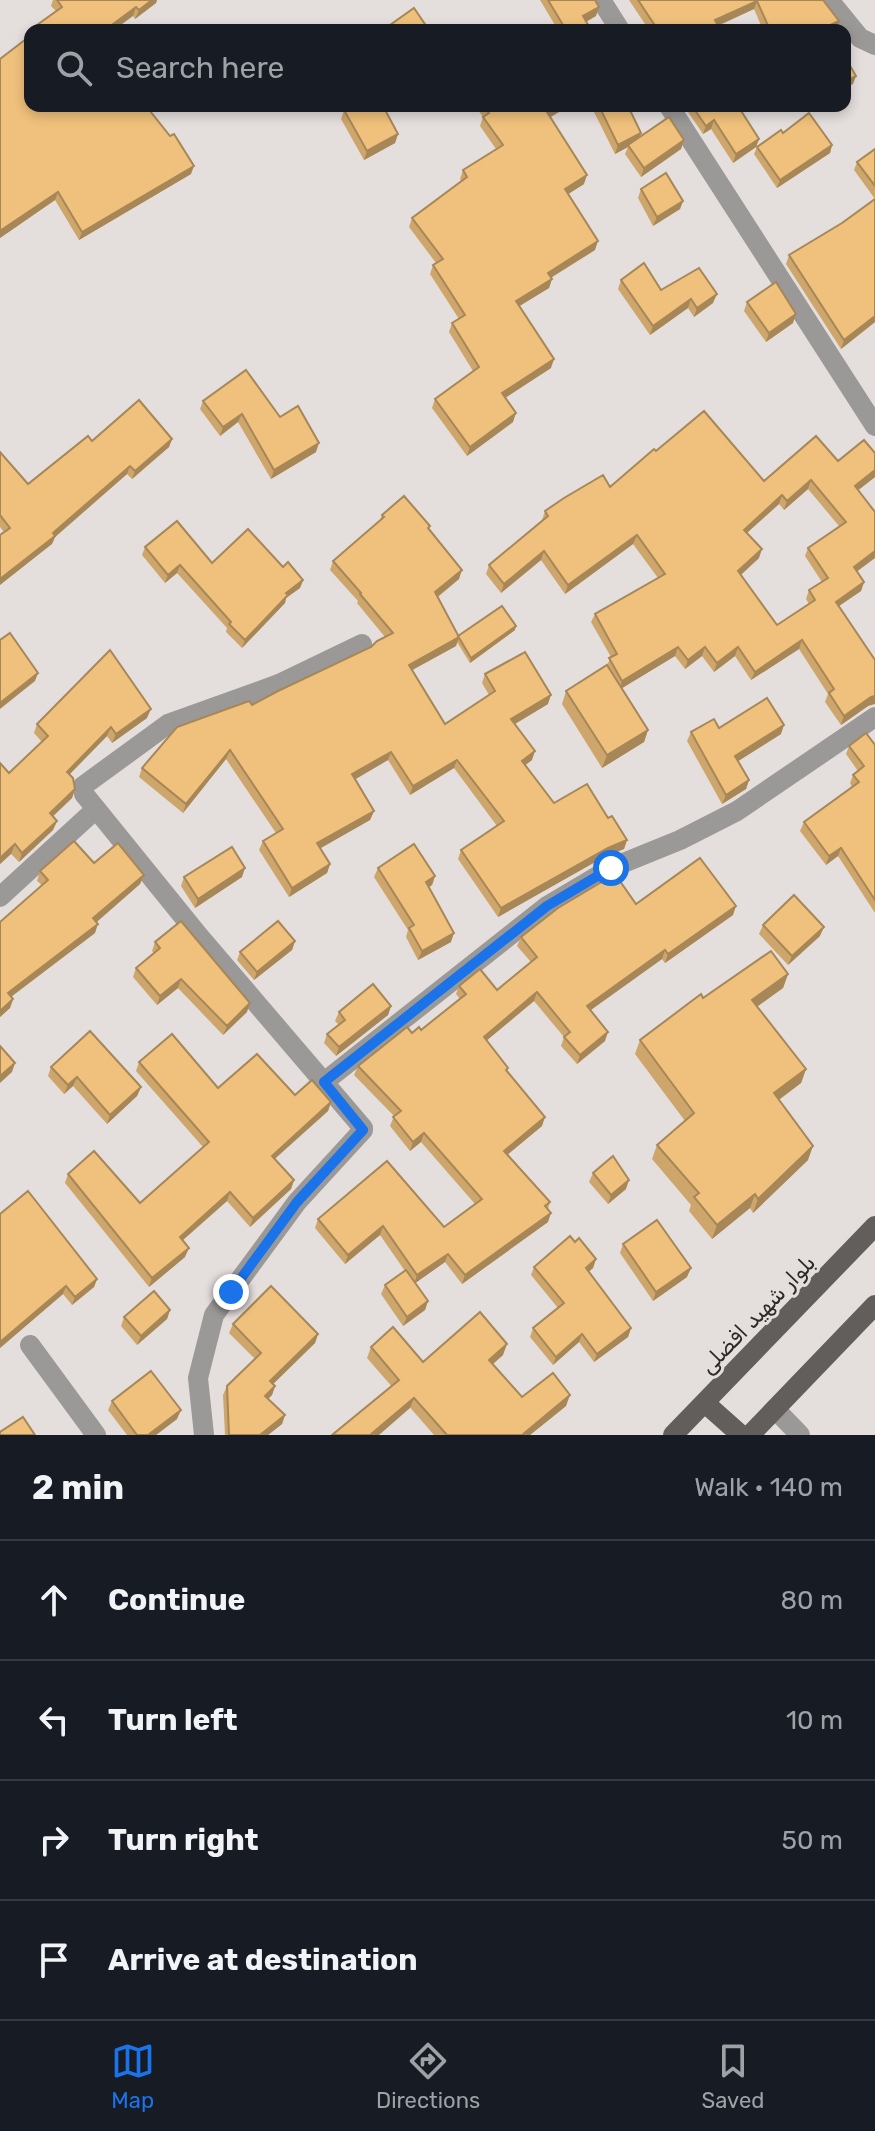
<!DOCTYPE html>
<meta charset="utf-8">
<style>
body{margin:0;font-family:Rubik,Vazirmatn,sans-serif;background:#242831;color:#f1f3f6}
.stop{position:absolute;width:24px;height:24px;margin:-18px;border:6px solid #1a73e8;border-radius:50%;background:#fff}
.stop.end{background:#1a73e8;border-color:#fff;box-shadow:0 2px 8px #0008}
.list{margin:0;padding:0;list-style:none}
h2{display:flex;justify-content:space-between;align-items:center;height:104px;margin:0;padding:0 32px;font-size:34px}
h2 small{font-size:26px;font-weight:400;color:#9ea1a6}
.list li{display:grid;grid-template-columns:52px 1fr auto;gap:24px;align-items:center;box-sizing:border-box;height:120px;padding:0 32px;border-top:2px solid #363941}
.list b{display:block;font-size:30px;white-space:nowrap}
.list em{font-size:26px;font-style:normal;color:#9ea1a6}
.icon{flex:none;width:44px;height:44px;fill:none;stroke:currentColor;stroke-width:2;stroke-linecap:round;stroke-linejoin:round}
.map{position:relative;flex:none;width:875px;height:1435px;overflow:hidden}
.search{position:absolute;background:#171b24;box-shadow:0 4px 12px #0003;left:24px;right:24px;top:24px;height:88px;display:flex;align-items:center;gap:20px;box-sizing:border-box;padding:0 28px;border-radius:16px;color:#9ea1a6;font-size:30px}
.sheet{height:584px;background:#171b24}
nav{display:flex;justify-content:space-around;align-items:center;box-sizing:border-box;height:112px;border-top:2px solid #363941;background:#171b24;font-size:22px;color:#9ea1a6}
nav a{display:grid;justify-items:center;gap:4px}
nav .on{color:#1a73e8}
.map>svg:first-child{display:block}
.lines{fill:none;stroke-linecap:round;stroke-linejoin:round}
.minor{stroke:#9b9997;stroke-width:20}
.major{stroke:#625e5c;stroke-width:20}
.wall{fill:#cea66b;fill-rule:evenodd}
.shaded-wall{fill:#a78757}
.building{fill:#efc17c;stroke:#a78757;stroke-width:2;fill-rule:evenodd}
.route{stroke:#1a73e8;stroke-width:10}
.labels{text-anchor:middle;stroke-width:6;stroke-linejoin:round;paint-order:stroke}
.street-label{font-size:22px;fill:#2c2a29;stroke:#e4dedc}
</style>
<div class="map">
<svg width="875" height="1435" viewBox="0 0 875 1435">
<rect width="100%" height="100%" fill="#e4dedc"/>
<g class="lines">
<g class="minor">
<path d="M 601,0 L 620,30"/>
<path d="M 829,0 L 860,38 L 875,45"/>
<path d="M 669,106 L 875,426"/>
<path d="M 0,897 L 96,809"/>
<path d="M 324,1082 L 547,906 L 611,868 L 680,840 L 737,811 L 875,717"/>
<path d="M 30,1345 L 96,1435"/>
<path d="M 775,1409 L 800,1435"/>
<path d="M 204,1435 L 198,1378 L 214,1315 L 297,1202 L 363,1130 L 363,1128 L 199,936 L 84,794 L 83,786 L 168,724 L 279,684 L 362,644"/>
</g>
<g class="major">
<path d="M 705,1403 L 741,1435"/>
<path d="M 673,1435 L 875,1226"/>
<path d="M 750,1435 L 875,1305"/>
</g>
</g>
<g class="wall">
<path d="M 53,0 L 157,0 L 156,3 L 135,19 L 133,16 L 56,11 L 51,6 Z"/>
<path d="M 540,0 L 595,0 L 596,16 L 586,22 L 591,30 L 558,30 Z"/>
<path d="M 629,0 L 823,0 L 836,29 L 763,30 L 754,9 L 718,26 L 720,30 L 649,30 Z"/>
<path d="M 30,30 L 30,106 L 191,174 L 79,240 L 55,200 L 0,238 L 0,59 L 27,38 Z"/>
<path d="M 475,106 L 569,106 L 550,117 L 584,184 L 568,194 L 595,250 L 551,278 L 552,279 L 549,288 L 519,306 L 551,368 L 505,398 L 513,422 L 467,456 L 432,408 L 435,399 L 473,371 L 449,332 L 452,323 L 459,319 L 430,274 L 433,265 L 436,263 L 409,227 L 412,218 L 461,181 L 460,179 L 463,170 L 496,149 L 480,126 L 483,117 Z"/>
<path d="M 591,106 L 628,106 L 641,133 L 640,137 L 684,140 L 681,149 L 641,177 L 625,154 L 628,147 L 615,154 Z"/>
<path d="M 684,106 L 738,106 L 759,139 L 756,147 L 733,163 L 711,129 L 703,134 Z"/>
<path d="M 344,110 L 398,134 L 395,143 L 364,160 L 341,119 Z"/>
<path d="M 783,133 L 832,145 L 830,153 L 777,188 L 754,154 L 757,147 Z"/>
<path d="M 875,149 L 875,199 L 854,170 L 857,162 Z"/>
<path d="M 641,189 L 683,201 L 680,209 L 653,226 L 638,198 Z"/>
<path d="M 789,255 L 875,322 L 841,349 L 786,264 Z"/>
<path d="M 621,280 L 713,303 L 694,317 L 688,308 L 650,335 L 618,289 Z"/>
<path d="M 747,302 L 793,323 L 766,342 L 744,311 Z"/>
<path d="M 203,401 L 280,417 L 316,452 L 271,479 L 238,422 L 220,436 L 200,409 Z"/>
<path d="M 172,439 L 169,447 L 132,479 L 127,474 L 55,537 L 52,544 L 4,532 L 0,527 L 0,452 L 28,484 L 92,441 Z"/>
<path d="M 656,451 L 764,481 L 838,461 L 875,453 L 875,477 L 858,490 L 857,571 L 864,582 L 861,591 L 839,606 L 868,706 L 841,725 L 825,702 L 828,694 L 799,649 L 751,680 L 735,656 L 714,672 L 702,656 L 685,669 L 675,656 L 622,688 L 648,730 L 644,742 L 602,768 L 562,704 L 566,691 L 607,665 L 611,657 L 591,622 L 595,614 L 658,578 L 633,544 L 565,594 L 541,560 L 501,593 L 486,574 L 489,565 L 542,520 L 545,511 L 610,487 ZM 808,489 L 839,526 L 808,548 L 805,556 L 822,582 L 809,590 L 806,599 L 809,604 L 777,625 L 741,575 L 759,558 L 747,533 L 779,504 L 784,510 Z"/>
<path d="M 382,515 L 429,529 L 459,579 L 438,597 L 458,636 L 515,630 L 470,663 L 457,642 L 456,646 L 412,670 L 445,724 L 489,695 L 482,683 L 485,674 L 548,704 L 515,724 L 532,760 L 525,765 L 554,803 L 608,818 L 627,840 L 624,849 L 604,857 L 498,917 L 458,859 L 461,850 L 497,826 L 454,768 L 410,795 L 388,760 L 355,779 L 374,811 L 370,820 L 320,848 L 330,864 L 327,873 L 289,897 L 259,850 L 263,841 L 276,833 L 226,759 L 183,813 L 139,777 L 142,768 L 252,705 L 371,647 L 385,637 L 357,603 L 358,601 L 330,570 L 333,561 L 380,520 Z"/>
<path d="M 145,547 L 212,563 L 283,567 L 303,580 L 300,588 L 286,598 L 285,603 L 242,648 L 226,632 L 227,628 L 177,573 L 165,583 L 142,555 Z"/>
<path d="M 147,718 L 112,743 L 107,736 L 70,774 L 75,789 L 72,798 L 53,816 L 57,821 L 53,830 L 19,862 L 11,854 L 0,864 L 0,763 L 9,773 L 42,742 L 34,733 L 37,724 Z"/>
<path d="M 719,728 L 781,734 L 738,761 L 749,780 L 746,789 L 722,804 L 687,741 L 691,732 Z"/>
<path d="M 875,745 L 875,913 L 838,856 L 826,865 L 800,831 L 804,822 L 852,787 L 850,783 L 853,775 L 858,771 L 846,754 L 849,746 Z"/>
<path d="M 94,863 L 144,875 L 140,884 L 96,922 L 95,933 L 11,997 L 13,999 L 10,1008 L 0,1017 L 0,922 L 42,885 L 37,881 L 40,871 Z"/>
<path d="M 378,868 L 435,876 L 432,885 L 429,887 L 451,942 L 418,960 L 406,937 L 408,930 L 374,877 Z"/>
<path d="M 184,877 L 242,877 L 195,908 L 181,886 Z"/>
<path d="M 636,904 L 733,915 L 665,963 L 662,959 L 590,1010 L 605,1041 L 577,1064 L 561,1046 L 564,1037 L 534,1001 L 486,1041 L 508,1068 L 507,1071 L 542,1126 L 508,1154 L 550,1202 L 548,1209 L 548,1222 L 462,1284 L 445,1262 L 415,1283 L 428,1301 L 425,1310 L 403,1326 L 381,1294 L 385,1285 L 405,1271 L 380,1235 L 345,1264 L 315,1228 L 318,1219 L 444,1227 L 475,1204 L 421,1142 L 410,1151 L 390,1126 L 394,1116 L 354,1075 L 358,1066 L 412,1033 L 421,1030 L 460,999 L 456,994 L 459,986 L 497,990 L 531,962 L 517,946 L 521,937 Z"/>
<path d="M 763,925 L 820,936 L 788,965 L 759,934 Z"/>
<path d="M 295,941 L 292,950 L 254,980 L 237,960 L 240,952 Z"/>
<path d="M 155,942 L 247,1012 L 223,1035 L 178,988 L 157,1005 L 133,977 L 136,968 L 154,953 L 152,951 Z"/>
<path d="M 788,974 L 783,988 L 757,1006 L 806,1069 L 801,1083 L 779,1100 L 808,1160 L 753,1213 L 750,1208 L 712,1239 L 689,1211 L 691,1205 L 652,1159 L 657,1145 L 685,1121 L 635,1054 L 640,1040 L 703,998 Z"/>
<path d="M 391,1006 L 388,1015 L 336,1056 L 324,1043 L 327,1034 L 339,1025 L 335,1021 L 339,1012 Z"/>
<path d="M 139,1062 L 218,1088 L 295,1095 L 331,1102 L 328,1111 L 274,1159 L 294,1180 L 291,1189 L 250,1227 L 227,1201 L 182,1241 L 185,1257 L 149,1287 L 65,1183 L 68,1174 L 140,1203 L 203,1147 L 136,1071 Z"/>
<path d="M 51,1067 L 141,1087 L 137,1096 L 107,1124 L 73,1086 L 64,1094 L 48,1076 Z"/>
<path d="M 593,1173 L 626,1189 L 608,1204 L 589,1182 Z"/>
<path d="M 0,1214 L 97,1279 L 94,1287 L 72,1305 L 63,1294 L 0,1348 Z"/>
<path d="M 575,1242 L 596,1259 L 593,1268 L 588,1272 L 631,1328 L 628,1337 L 594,1362 L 579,1342 L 553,1365 L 530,1337 L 533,1328 L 558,1308 L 531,1275 L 534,1267 Z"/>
<path d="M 623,1244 L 687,1277 L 653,1301 L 620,1253 Z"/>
<path d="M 170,1310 L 167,1319 L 137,1345 L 121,1326 L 124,1317 Z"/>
<path d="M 233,1324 L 318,1334 L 315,1343 L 273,1384 L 275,1386 L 272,1395 L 268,1399 L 285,1415 L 282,1424 L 268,1435 L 225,1435 L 223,1395 L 227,1386 L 255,1359 L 229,1333 Z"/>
<path d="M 371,1347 L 423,1362 L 503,1355 L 493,1364 L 522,1397 L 566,1406 L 530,1435 L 434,1435 L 367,1358 Z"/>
<path d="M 112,1401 L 177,1419 L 156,1435 L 127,1435 L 108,1410 Z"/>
</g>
<g class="shaded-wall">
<path d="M 152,0 L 157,0 L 156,3 L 135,19 L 139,10 Z"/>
<path d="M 757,1 L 754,9 L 712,28 L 715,20 Z"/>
<path d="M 136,7 L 133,16 L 114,30 L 105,30 Z"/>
<path d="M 599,7 L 596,16 L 580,25 L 583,16 Z"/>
<path d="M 839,21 L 836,29 L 827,30 L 828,26 Z"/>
<path d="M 856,76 L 853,84 L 845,88 L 845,82 Z"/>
<path d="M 557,106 L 569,106 L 544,121 L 547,112 Z"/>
<path d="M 714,120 L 711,129 L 703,134 L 706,126 Z"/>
<path d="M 641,133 L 638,142 L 628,145 L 628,147 L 615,154 L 618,145 Z"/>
<path d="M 398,134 L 395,143 L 364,160 L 367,151 Z"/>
<path d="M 759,139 L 756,147 L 733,163 L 736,154 Z"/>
<path d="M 684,140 L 681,149 L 641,177 L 644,168 Z"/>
<path d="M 832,145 L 830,153 L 777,188 L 780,180 Z"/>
<path d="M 194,166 L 191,174 L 79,240 L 82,232 Z"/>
<path d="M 587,175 L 584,184 L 562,198 L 565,189 Z"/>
<path d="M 58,192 L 55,200 L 0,238 L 0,231 Z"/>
<path d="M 683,201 L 680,209 L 653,226 L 657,217 Z"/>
<path d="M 598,241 L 595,250 L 545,281 L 548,273 Z"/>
<path d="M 552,279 L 549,288 L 513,310 L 516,301 Z"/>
<path d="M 717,294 L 713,303 L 694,317 L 697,308 Z"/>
<path d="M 691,299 L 688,308 L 650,335 L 653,326 Z"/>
<path d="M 796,314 L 793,323 L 766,342 L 769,333 Z"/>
<path d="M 875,316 L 875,322 L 841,349 L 844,340 Z"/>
<path d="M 554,359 L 551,368 L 499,402 L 502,393 Z"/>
<path d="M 516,413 L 513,422 L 467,456 L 470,447 Z"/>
<path d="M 242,414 L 238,422 L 220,436 L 223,427 Z"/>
<path d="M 172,439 L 169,447 L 132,479 L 135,471 Z"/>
<path d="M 319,443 L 316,452 L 271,479 L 274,470 Z"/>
<path d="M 130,466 L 127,474 L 55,537 L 52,544 L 0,585 L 0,579 Z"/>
<path d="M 875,470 L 875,477 L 852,495 L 855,486 Z"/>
<path d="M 811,480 L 808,489 L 784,510 L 787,501 Z"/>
<path d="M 782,495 L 779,504 L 740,539 L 744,530 Z"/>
<path d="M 637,535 L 633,544 L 565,594 L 568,585 Z"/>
<path d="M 762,549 L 759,558 L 735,580 L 738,571 Z"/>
<path d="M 544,551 L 541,560 L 501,593 L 504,584 Z"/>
<path d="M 875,551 L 875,558 L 851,576 L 854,567 Z"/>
<path d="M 180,565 L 177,573 L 165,583 L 168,575 Z"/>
<path d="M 462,570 L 459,579 L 432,601 L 435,592 Z"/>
<path d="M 303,580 L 300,588 L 286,598 L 285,603 L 242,648 L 245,640 L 286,593 Z"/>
<path d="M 864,582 L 861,591 L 833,610 L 836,602 Z"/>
<path d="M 516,626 L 515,630 L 470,663 L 471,658 Z"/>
<path d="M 459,637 L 456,646 L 405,674 L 409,665 Z"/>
<path d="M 802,640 L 799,649 L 751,680 L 755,672 Z"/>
<path d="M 678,647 L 675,656 L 619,690 L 622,681 Z"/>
<path d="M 705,647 L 702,656 L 685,669 L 688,660 Z"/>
<path d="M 738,647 L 735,656 L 714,672 L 717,663 Z"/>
<path d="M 38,673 L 35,681 L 0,709 L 0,703 Z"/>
<path d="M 551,695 L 548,704 L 508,728 L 511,719 Z"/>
<path d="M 875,696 L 875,704 L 868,706 L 841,725 L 844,716 L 871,697 Z"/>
<path d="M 151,709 L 147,718 L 112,743 L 116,734 Z"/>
<path d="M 784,725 L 781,734 L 732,765 L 735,756 Z"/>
<path d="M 111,727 L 107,736 L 63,781 L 67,772 Z"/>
<path d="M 648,730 L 644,742 L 602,768 L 607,755 Z"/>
<path d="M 230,750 L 226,759 L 183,813 L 186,804 Z"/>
<path d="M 535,751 L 532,760 L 519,770 L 522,761 Z"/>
<path d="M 391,752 L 388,760 L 349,783 L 352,774 Z"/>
<path d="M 457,760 L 454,768 L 410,795 L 413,786 Z"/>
<path d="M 749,780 L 746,789 L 722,804 L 726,795 Z"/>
<path d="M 75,789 L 72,798 L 46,823 L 50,813 Z"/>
<path d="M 374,811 L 370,820 L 314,852 L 317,843 Z"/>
<path d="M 57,821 L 53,830 L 19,862 L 22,853 Z"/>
<path d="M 627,840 L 624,849 L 604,857 L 498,917 L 501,908 L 608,848 Z"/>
<path d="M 15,844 L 11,854 L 0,864 L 0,858 Z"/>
<path d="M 841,848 L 838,856 L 826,865 L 829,856 Z"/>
<path d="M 330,864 L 327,873 L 289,897 L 292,888 Z"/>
<path d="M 245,868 L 242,877 L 195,908 L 198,899 Z"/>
<path d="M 144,875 L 140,884 L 90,928 L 93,918 Z"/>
<path d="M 435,876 L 432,885 L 423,891 L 426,882 Z"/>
<path d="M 736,906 L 733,915 L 665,963 L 668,954 Z"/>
<path d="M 98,924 L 95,933 L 4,1002 L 8,993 Z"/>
<path d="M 824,927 L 820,936 L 788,965 L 792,956 Z"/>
<path d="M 454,933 L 451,942 L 418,960 L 422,951 Z"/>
<path d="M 295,941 L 292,950 L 254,980 L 257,972 Z"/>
<path d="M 665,950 L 662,959 L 584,1015 L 587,1006 Z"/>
<path d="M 788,974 L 783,988 L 747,1014 L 752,1000 Z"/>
<path d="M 181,979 L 178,988 L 157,1005 L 160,996 Z"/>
<path d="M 537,992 L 534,1001 L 480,1046 L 484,1037 Z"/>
<path d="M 13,999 L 10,1008 L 0,1017 L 0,1011 Z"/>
<path d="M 250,1003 L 247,1012 L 223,1035 L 227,1026 Z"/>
<path d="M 391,1006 L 388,1015 L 336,1056 L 339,1047 Z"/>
<path d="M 608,1032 L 605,1041 L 577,1064 L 580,1055 Z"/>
<path d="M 15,1063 L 12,1072 L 0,1083 L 0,1076 Z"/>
<path d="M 806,1069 L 801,1083 L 769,1107 L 774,1093 Z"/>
<path d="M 77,1077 L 73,1086 L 64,1094 L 68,1085 Z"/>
<path d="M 141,1087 L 137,1096 L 107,1124 L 110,1115 Z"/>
<path d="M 331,1102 L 328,1111 L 268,1165 L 272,1156 Z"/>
<path d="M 545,1117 L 542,1126 L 501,1160 L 504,1151 Z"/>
<path d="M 424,1133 L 421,1142 L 410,1151 L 413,1142 Z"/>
<path d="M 813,1146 L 808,1160 L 753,1213 L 758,1199 Z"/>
<path d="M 294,1180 L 291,1189 L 250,1227 L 253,1218 Z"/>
<path d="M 629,1180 L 626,1189 L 608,1204 L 611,1195 Z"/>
<path d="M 230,1192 L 227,1201 L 176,1246 L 180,1237 Z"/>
<path d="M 755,1194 L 750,1208 L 712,1239 L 717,1225 Z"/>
<path d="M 551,1213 L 548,1222 L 462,1284 L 465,1275 Z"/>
<path d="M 383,1226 L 380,1235 L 345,1264 L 348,1255 Z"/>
<path d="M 189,1248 L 185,1257 L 149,1287 L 152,1278 Z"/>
<path d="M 448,1254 L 445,1262 L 414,1284 L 417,1275 Z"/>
<path d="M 596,1259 L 593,1268 L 583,1277 L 586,1268 Z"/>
<path d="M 691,1268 L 687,1277 L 653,1301 L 656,1292 Z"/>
<path d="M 97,1279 L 94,1287 L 72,1305 L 75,1297 Z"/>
<path d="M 66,1286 L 63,1294 L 0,1348 L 0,1342 Z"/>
<path d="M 428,1301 L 425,1310 L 403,1326 L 407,1317 Z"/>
<path d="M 170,1310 L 167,1319 L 137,1345 L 141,1336 Z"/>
<path d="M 631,1328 L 628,1337 L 594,1362 L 597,1354 Z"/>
<path d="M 318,1334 L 315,1343 L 267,1390 L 270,1381 Z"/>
<path d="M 582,1334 L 579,1342 L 553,1365 L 556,1357 Z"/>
<path d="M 507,1344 L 503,1355 L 485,1371 L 489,1360 Z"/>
<path d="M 275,1386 L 272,1395 L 262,1405 L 265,1396 Z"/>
<path d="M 570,1395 L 566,1406 L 530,1435 L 522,1435 Z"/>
<path d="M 414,1398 L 410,1408 L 379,1435 L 370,1435 Z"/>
<path d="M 181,1410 L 177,1419 L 156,1435 L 148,1435 Z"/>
<path d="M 285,1415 L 282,1424 L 268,1435 L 260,1435 Z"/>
</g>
<g class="building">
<path d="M 57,0 L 152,0 L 139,10 L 136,7 L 105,30 L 30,30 L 62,7 Z"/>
<path d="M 548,0 L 595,0 L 599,7 L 583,16 L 591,30 L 566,30 Z"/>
<path d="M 638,0 L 823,0 L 839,21 L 828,26 L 830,30 L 770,30 L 757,1 L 715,20 L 720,30 L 658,30 Z"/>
<path d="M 414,8 L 429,30 L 393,30 L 390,25 Z"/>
<path d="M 30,36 L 30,106 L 146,106 L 170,136 L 174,134 L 194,166 L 82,232 L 58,192 L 0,231 L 0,59 Z"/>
<path d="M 845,57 L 856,76 L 845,82 Z"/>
<path d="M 353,106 L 383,106 L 398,134 L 367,151 L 344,110 Z"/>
<path d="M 484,106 L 557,106 L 547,112 L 587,175 L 565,189 L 598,241 L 548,273 L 552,279 L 516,301 L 554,359 L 502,393 L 516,413 L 470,447 L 435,399 L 479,367 L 452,323 L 465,315 L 433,265 L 443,259 L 412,218 L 467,177 L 463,170 L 503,145 L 483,117 L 489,113 Z"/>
<path d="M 599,106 L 628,106 L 641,133 L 618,145 Z"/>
<path d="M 692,106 L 738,106 L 759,139 L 736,154 L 714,120 L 706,126 Z"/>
<path d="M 809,113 L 832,145 L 780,180 L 757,147 L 781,130 L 783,133 Z"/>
<path d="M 669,117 L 684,140 L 644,168 L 628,145 Z"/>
<path d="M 875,149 L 875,186 L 857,162 Z"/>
<path d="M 666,173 L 683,201 L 657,217 L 641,189 Z"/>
<path d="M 875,199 L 875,316 L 844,340 L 789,255 L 842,223 Z"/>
<path d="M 644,263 L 661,290 L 699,268 L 717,294 L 697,308 L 691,299 L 653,326 L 621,280 Z"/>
<path d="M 776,282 L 796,314 L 769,333 L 747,302 Z"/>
<path d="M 246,370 L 280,417 L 298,406 L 319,443 L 274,470 L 242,414 L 223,427 L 203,401 Z"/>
<path d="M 139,400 L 172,439 L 135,471 L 130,466 L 53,533 L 55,536 L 0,579 L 0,535 L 10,528 L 0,515 L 0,452 L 28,484 L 88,436 L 92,441 Z"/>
<path d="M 704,411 L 764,481 L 816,436 L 838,461 L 864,440 L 875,453 L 875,470 L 855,486 L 875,512 L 875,551 L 854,567 L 864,582 L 836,602 L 875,660 L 875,696 L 871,697 L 844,716 L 829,693 L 834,689 L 802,640 L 755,672 L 738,647 L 717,663 L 705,647 L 688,660 L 678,647 L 622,681 L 609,658 L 617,654 L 595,614 L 665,574 L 637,535 L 568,585 L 544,551 L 504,584 L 489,565 L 548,516 L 545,511 L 564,498 L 603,475 L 610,487 L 654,449 L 656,451 ZM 811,480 L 846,522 L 808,548 L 828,578 L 809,590 L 815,600 L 777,625 L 738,571 L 762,549 L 744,530 L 782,495 L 787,501 Z"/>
<path d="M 404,496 L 430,526 L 428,528 L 462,570 L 435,592 L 459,637 L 409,665 L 445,724 L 495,691 L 485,674 L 525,652 L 551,695 L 511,719 L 535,751 L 522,761 L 554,803 L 587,784 L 608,818 L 612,816 L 627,840 L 608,848 L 501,908 L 461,850 L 504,821 L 457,760 L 413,786 L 391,752 L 352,774 L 374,811 L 317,843 L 330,864 L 292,888 L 263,841 L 283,829 L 230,750 L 186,804 L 142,768 L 177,727 L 249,701 L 252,705 L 278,691 L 371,647 L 377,641 L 393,633 L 360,594 L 361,593 L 333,561 L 384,517 L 382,515 Z"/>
<path d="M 177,521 L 212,563 L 248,529 L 283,567 L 288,562 L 303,580 L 286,593 L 288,595 L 245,640 L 229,624 L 231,622 L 180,565 L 168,575 L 145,547 Z"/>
<path d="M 502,606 L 516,626 L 471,658 L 458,636 Z"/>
<path d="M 10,633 L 38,673 L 0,703 L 0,640 Z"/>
<path d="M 110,650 L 151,709 L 116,734 L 111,727 L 67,772 L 73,778 L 75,789 L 50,813 L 57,821 L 22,853 L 15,844 L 0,858 L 0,763 L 9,773 L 48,736 L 37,724 Z"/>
<path d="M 607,665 L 648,730 L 607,755 L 566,691 Z"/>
<path d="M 767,698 L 784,725 L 735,756 L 749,780 L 726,795 L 691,732 L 714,719 L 719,728 Z"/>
<path d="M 866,733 L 875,745 L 875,900 L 841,848 L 829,856 L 804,822 L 859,782 L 853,775 L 864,766 L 849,746 Z"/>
<path d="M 74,841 L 94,863 L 118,843 L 144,875 L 93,918 L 98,924 L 8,993 L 13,999 L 0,1011 L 0,922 L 48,880 L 40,871 Z"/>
<path d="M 414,844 L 435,876 L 426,882 L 454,933 L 422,951 L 409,928 L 414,925 L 378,868 Z"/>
<path d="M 232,847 L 245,868 L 198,899 L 184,877 Z"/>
<path d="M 700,858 L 736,906 L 668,954 L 665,950 L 587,1006 L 608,1032 L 580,1055 L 564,1037 L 570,1032 L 537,992 L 484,1037 L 508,1068 L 506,1070 L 545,1117 L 504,1151 L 550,1202 L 545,1206 L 551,1213 L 465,1275 L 448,1254 L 417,1275 L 383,1226 L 348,1255 L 318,1219 L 387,1161 L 444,1227 L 482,1199 L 424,1133 L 413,1142 L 393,1117 L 401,1111 L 358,1066 L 407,1027 L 412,1033 L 419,1027 L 421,1030 L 466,994 L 459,986 L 480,969 L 497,990 L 537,957 L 521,937 L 558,908 L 615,874 L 636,904 Z"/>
<path d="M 794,895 L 824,927 L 792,956 L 763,925 Z"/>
<path d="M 181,921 L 250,1003 L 227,1026 L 181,979 L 160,996 L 136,968 L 160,948 L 155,942 Z"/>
<path d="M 278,921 L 295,941 L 257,972 L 240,952 Z"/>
<path d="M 771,951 L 788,974 L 752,1000 L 806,1069 L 774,1093 L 813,1146 L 758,1199 L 755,1194 L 717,1225 L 694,1197 L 699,1193 L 657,1145 L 694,1113 L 640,1040 L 701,994 L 703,998 Z"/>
<path d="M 373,984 L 391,1006 L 339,1047 L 327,1034 L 345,1020 L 339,1012 Z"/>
<path d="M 90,1031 L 141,1087 L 110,1115 L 77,1077 L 68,1085 L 51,1067 Z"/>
<path d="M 172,1034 L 218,1088 L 257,1054 L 295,1095 L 312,1080 L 331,1102 L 272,1156 L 294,1180 L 253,1218 L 230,1192 L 180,1237 L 189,1248 L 152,1278 L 68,1174 L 94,1151 L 140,1203 L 209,1142 L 139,1062 Z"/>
<path d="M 0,1046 L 15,1063 L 0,1076 Z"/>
<path d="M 613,1156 L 629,1180 L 611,1195 L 593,1173 Z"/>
<path d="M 28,1191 L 97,1279 L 75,1297 L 66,1286 L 0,1342 L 0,1214 Z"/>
<path d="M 657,1220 L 691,1268 L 656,1292 L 623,1244 Z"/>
<path d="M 570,1236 L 575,1242 L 579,1238 L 596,1259 L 586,1268 L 631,1328 L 597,1354 L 582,1334 L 556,1357 L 533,1328 L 564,1303 L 534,1267 Z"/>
<path d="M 406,1270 L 428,1301 L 407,1317 L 385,1285 Z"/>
<path d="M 271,1286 L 318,1334 L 270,1381 L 275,1386 L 265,1396 L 285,1415 L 260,1435 L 229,1435 L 227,1386 L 261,1353 L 233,1324 Z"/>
<path d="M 154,1291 L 170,1310 L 141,1336 L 124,1317 Z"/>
<path d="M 480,1312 L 507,1344 L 489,1360 L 522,1397 L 553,1373 L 570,1395 L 522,1435 L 447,1435 L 414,1398 L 370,1435 L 332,1435 L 399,1380 L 371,1347 L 393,1327 L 423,1362 Z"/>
<path d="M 151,1371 L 181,1410 L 148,1435 L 137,1435 L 112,1401 Z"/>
<path d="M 23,1417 L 35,1435 L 0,1435 L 0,1432 Z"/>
</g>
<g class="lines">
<path class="route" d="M 231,1292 L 297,1202 L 363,1130 L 324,1082 L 547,906 L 611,868"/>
</g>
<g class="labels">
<g class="street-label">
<text transform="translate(757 1314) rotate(-46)" y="8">بلوار شهید افضلی</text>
</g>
</g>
</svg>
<div class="stop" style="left:611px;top:868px"></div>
<div class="stop end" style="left:231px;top:1292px"></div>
<div class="search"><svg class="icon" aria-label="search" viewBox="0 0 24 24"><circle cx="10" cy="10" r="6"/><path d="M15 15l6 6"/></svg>Search here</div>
</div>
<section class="sheet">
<h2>2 min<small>Walk · 140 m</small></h2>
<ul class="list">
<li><svg class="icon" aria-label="ahead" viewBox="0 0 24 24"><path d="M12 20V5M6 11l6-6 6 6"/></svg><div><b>Continue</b></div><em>80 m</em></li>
<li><svg class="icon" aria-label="left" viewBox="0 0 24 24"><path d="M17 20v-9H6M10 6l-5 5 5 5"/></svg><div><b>Turn left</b></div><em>10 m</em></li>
<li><svg class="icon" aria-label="right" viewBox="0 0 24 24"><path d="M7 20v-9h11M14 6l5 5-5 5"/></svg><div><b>Turn right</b></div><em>50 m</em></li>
<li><svg class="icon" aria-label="arrive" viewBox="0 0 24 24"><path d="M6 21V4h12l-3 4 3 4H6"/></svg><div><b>Arrive at destination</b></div></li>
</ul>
</section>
<nav>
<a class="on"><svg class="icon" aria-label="map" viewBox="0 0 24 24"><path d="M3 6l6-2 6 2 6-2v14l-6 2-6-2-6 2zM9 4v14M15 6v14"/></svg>Map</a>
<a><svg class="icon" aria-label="directions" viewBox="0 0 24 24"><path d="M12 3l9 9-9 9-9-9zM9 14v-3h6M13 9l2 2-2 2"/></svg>Directions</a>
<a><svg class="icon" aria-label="saved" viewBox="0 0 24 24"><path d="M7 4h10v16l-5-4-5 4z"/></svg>Saved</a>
</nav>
